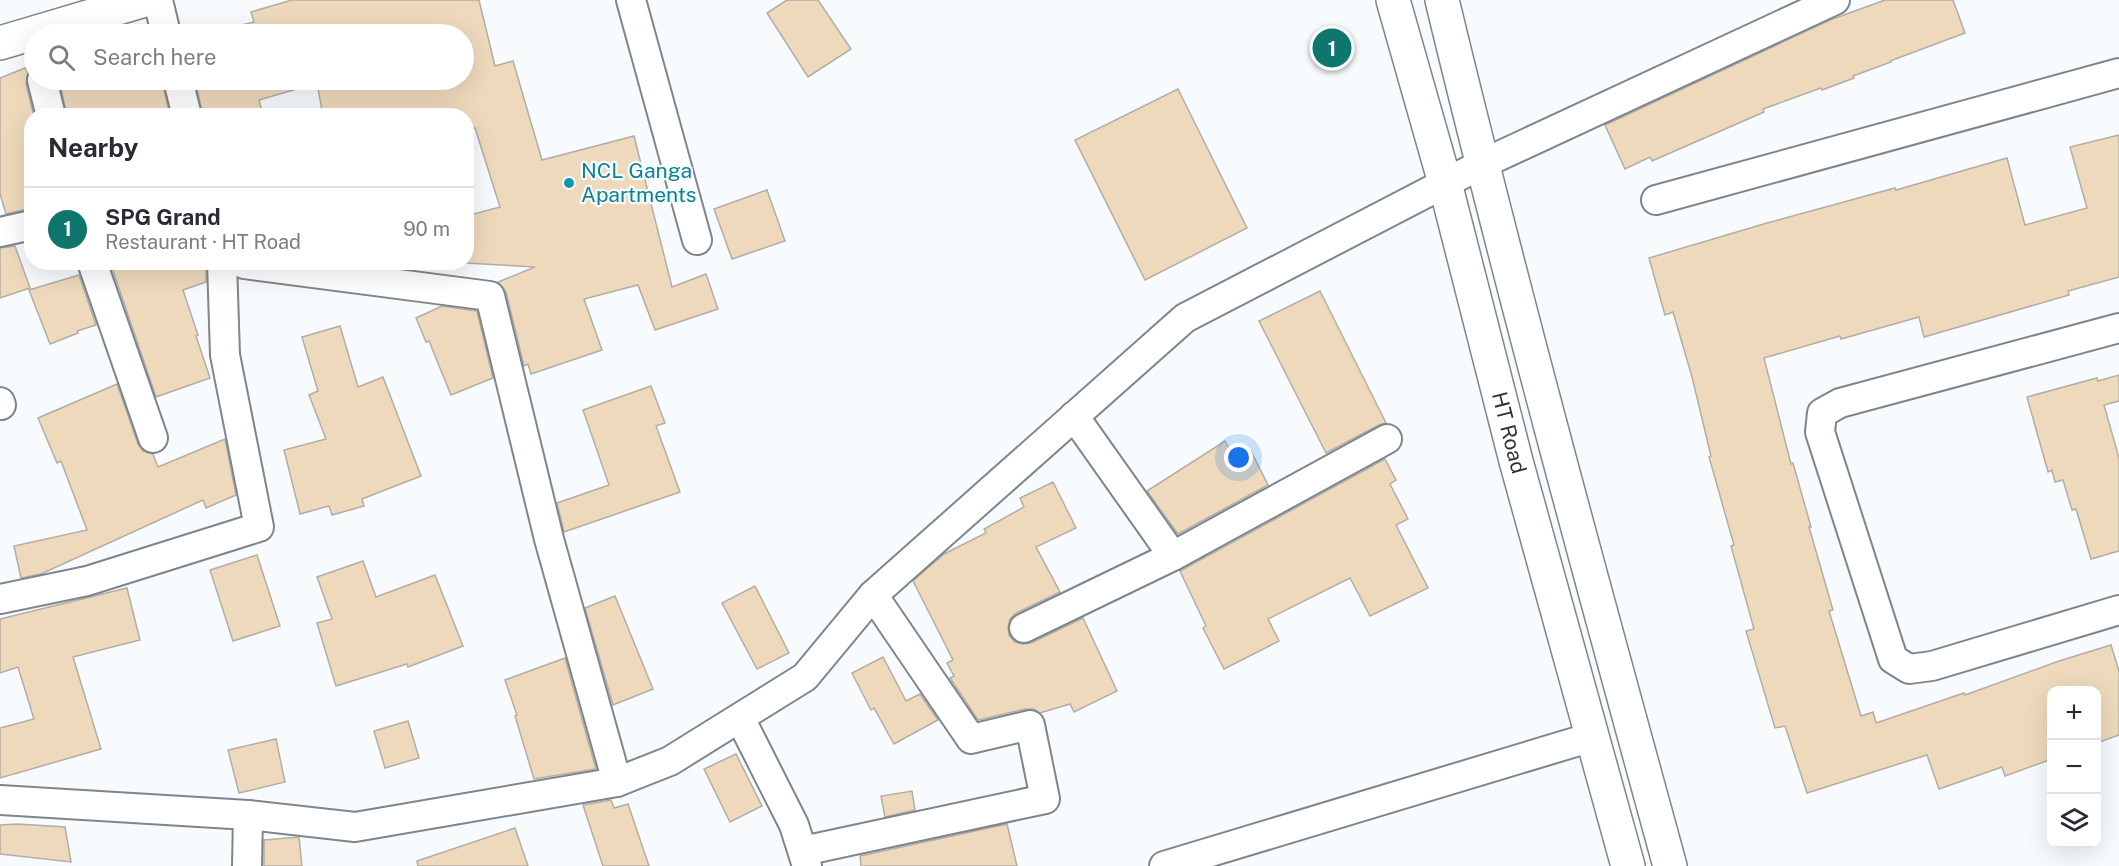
<!DOCTYPE html>
<meta charset="utf-8">
<style>
body{margin:0;font-family:"Public Sans",sans-serif;background:#f7f7f7;color:#2b2b33}
.controls{position:absolute;right:18px;bottom:18px;display:grid;overflow:hidden;border-radius:12px;box-shadow:0 6px 24px #0002}
.controls button{width:54px;height:54px;display:grid;place-items:center;padding:0;border:0;border-bottom:2px solid #e1e1e2;background:#fff;color:#2b2b33;font:30px sans-serif}
.you{position:absolute;left:1239px;top:458px;width:21px;height:21px;margin:-15px;border:4px solid #fff;border-radius:50%;background:#1a73e8;box-shadow:0 0 0 9px #1a73e833}
.badge{display:grid;place-items:center;width:39px;height:39px;border-radius:50%;background:#0f766e;color:#fff;font-size:20px;font-weight:700}
.pin{position:absolute;translate:-50% -50%;border:3px solid #fff;box-shadow:0 2px 6px #0006}
.list{margin:0;padding:0;list-style:none}
h2{display:flex;justify-content:space-between;align-items:center;height:78px;margin:0;padding:0 24px;font-size:26px}
h2 small{font-size:20px;font-weight:400;color:#7c7c81}
.list li{display:grid;grid-template-columns:39px 1fr auto;gap:18px;align-items:center;box-sizing:border-box;height:84px;padding:0 24px;border-top:2px solid #e1e1e2}
.list b{display:block;font-size:22px;white-space:nowrap}
.list p{margin:0;font-size:20px;white-space:nowrap;color:#7c7c81}
.list em{font-size:20px;font-style:normal;color:#7c7c81}
.icon{flex:none;width:33px;height:33px;fill:none;stroke:currentColor;stroke-width:2;stroke-linecap:round;stroke-linejoin:round}
.map{position:relative;flex:none;width:2119px;height:866px;overflow:hidden}
.search{position:absolute;background:#fff;box-shadow:0 6px 24px #0002;left:24px;top:24px;width:450px;height:66px;display:flex;align-items:center;gap:15px;box-sizing:border-box;padding:0 21px;border-radius:33px;color:#7c7c81;font-size:22px}
.panel{position:absolute;background:#fff;box-shadow:0 6px 24px #0002;left:24px;top:108px;width:450px;height:162px;border-radius:24px}
.map>svg:first-child{display:block}
.building{fill:#eed9bc;stroke:#b3ada4;stroke-width:1.5}
.lines{fill:none;stroke-linecap:round;stroke-linejoin:round}
.minor-casing{stroke:#7e868d;stroke-width:32}
.tertiary-casing{stroke:#7e868d;stroke-width:36}
.secondary-casing{stroke:#7e868d;stroke-width:36}
.minor{stroke:#fff;stroke-width:28}
.tertiary{stroke:#fff;stroke-width:33}
.secondary{stroke:#fff;stroke-width:33}
.culture-dot{fill:#0f9aa8;stroke:#f7fbfe;stroke-width:2}
.labels{text-anchor:middle;stroke-width:4.5;stroke-linejoin:round;paint-order:stroke}
.culture-label{font-size:21px;fill:#0d838f;stroke:#f7fbfe;text-anchor:start}
.street-label{font-size:21px;fill:#2d3134;stroke:#f7fbfe}
</style>
<div class="map">
<svg width="2119" height="866" viewBox="0 0 2119 866">
<rect width="100%" height="100%" fill="#f7fbfe"/>
<g class="building">
<path d="M 292,0 L 479,0 L 495,66 L 513,61 L 542,160 L 634,136 L 672,287 L 706,274 L 718,309 L 655,330 L 638,285 L 584,299 L 602,350 L 531,374 L 528,364 L 524,366 L 506,292 L 498,282 L 535,267 L 466,263 L 466,216 L 500,207 L 475,128 L 466,130 L 466,116 L 323,116 L 317,83 L 259,100 L 263,116 L 203,116 L 195,80 L 464,80 L 464,34 L 204,34 L 254,22 L 251,12 Z"/>
<path d="M 787,0 L 818,0 L 851,49 L 808,77 L 767,13 Z"/>
<path d="M 1885,0 L 1953,0 L 1965,33 L 1890,61 L 1891,62 L 1853,76 L 1854,78 L 1822,90 L 1821,88 L 1763,109 L 1764,112 L 1652,161 L 1650,157 L 1625,169 L 1605,125 L 1830,20 Z"/>
<path d="M 25,68 L 28,73 L 26,84 L 34,116 L 32,116 L 32,208 L 6,214 L 0,194 L 0,78 Z"/>
<path d="M 59,80 L 162,80 L 170,116 L 67,116 Z"/>
<path d="M 1178,89 L 1247,228 L 1145,280 L 1075,140 Z"/>
<path d="M 2119,135 L 2119,277 L 2068,291 L 2069,295 L 1924,337 L 1919,317 L 1841,339 L 1840,336 L 1764,358 L 1791,464 L 1793,463 L 1811,527 L 1809,527 L 1833,610 L 1829,611 L 1861,716 L 1873,712 L 1876,723 L 1964,693 L 1965,695 L 2059,661 L 2111,645 L 2119,671 L 2119,735 L 2097,743 L 2097,690 L 2052,690 L 2052,759 L 2005,776 L 2002,767 L 1939,789 L 1927,755 L 1807,793 L 1785,726 L 1775,728 L 1746,631 L 1754,629 L 1731,546 L 1734,545 L 1709,457 L 1711,456 L 1692,377 L 1673,312 L 1665,315 L 1649,258 L 1767,223 L 1895,188 L 1896,190 L 2007,158 L 2025,225 L 2087,208 L 2070,147 Z"/>
<path d="M 767,190 L 785,241 L 732,259 L 714,209 Z"/>
<path d="M 15,246 L 30,288 L 0,298 L 0,248 Z"/>
<path d="M 110,262 L 206,262 L 206,282 L 183,290 L 198,335 L 196,336 L 210,378 L 156,397 Z"/>
<path d="M 79,275 L 96,325 L 77,331 L 78,333 L 50,344 L 29,290 Z"/>
<path d="M 1320,291 L 1386,423 L 1379,425 L 1326,453 L 1259,321 Z"/>
<path d="M 442,306 L 477,311 L 493,378 L 451,395 L 429,341 L 426,342 L 416,318 Z"/>
<path d="M 340,326 L 358,387 L 383,377 L 421,476 L 362,499 L 364,506 L 332,515 L 329,506 L 300,514 L 284,450 L 326,439 L 309,395 L 318,391 L 302,337 Z"/>
<path d="M 2119,375 L 2119,401 L 2104,405 L 2119,458 L 2119,551 L 2091,559 L 2076,509 L 2072,510 L 2063,480 L 2055,482 L 2052,470 L 2048,472 L 2027,397 L 2097,378 L 2098,381 Z"/>
<path d="M 117,384 L 138,444 L 143,451 L 153,454 L 158,467 L 225,439 L 236,495 L 206,508 L 203,500 L 41,574 L 21,578 L 14,546 L 87,530 L 61,461 L 57,463 L 38,418 Z"/>
<path d="M 651,386 L 665,423 L 656,426 L 680,492 L 564,532 L 557,503 L 609,485 L 583,410 Z"/>
<path d="M 1225,441 L 1235,459 L 1251,451 L 1268,485 L 1178,534 L 1147,491 Z"/>
<path d="M 1385,459 L 1396,480 L 1390,484 L 1408,519 L 1396,525 L 1428,588 L 1370,616 L 1350,578 L 1268,619 L 1279,641 L 1224,669 L 1203,628 L 1206,626 L 1180,571 Z"/>
<path d="M 1053,482 L 1076,528 L 1036,547 L 1060,592 L 1016,613 L 1010,619 L 1008,627 L 1009,635 L 1015,642 L 1022,644 L 1031,643 L 1083,618 L 1117,691 L 1074,712 L 1070,704 L 1040,713 L 1034,709 L 1026,709 L 978,720 L 950,678 L 954,676 L 947,663 L 953,660 L 913,581 L 944,554 L 986,533 L 984,529 L 1024,507 L 1020,498 Z"/>
<path d="M 257,555 L 280,626 L 233,641 L 210,570 Z"/>
<path d="M 363,561 L 376,597 L 435,575 L 463,646 L 408,667 L 407,664 L 336,686 L 317,623 L 332,619 L 317,577 Z"/>
<path d="M 755,586 L 789,653 L 757,669 L 722,603 Z"/>
<path d="M 127,588 L 140,640 L 73,657 L 101,749 L 0,778 L 0,728 L 34,719 L 18,667 L 0,673 L 0,619 Z"/>
<path d="M 615,596 L 653,689 L 613,705 L 585,608 Z"/>
<path d="M 883,657 L 906,701 L 920,694 L 938,720 L 894,744 L 874,708 L 871,710 L 852,673 Z"/>
<path d="M 565,658 L 596,769 L 534,779 L 515,716 L 517,715 L 505,680 Z"/>
<path d="M 408,721 L 419,758 L 385,768 L 374,731 Z"/>
<path d="M 276,739 L 285,782 L 239,793 L 228,750 Z"/>
<path d="M 736,754 L 762,806 L 730,822 L 704,769 Z"/>
<path d="M 912,791 L 915,810 L 885,817 L 881,796 Z"/>
<path d="M 611,800 L 614,808 L 628,804 L 649,866 L 603,866 L 583,805 Z"/>
<path d="M 18,824 L 65,827 L 71,862 L 0,854 L 0,825 Z"/>
<path d="M 1007,824 L 1017,866 L 861,866 L 860,856 Z"/>
<path d="M 515,828 L 528,866 L 418,866 L 417,861 Z"/>
<path d="M 299,837 L 302,866 L 264,866 L 264,840 Z"/>
</g>
<g class="lines">
<g class="minor-casing">
<g id="minor">
<path d="M 158,0 L 166,34"/>
<path d="M 631,0 L 697,240"/>
<path d="M 42,80 L 51,116"/>
<path d="M 178,80 L 187,116"/>
<path d="M 1656,200 L 2119,73"/>
<path d="M 0,232 L 32,225"/>
<path d="M 92,262 L 153,438"/>
<path d="M 240,262 L 244,264 L 490,296 L 549,539 L 617,782"/>
<path d="M 2119,328 L 1840,403 L 1822,413 L 1820,432 L 1893,659 L 1909,669 L 1932,666 L 2119,610"/>
<path d="M 0,402 L 1,405"/>
<path d="M 1173,556 L 1387,439"/>
<path d="M 0,599 L 87,581 L 259,527 L 225,355 L 222,262"/>
<path d="M 1024,628 L 1173,556 L 1074,416"/>
<path d="M 740,718 L 794,825 L 807,866"/>
<path d="M 0,800 L 248,815 L 355,827 L 617,782 L 670,761 L 805,677 L 873,595 L 1185,318 L 1482,164 L 1835,0"/>
<path d="M 803,851 L 1045,799 L 1030,725 L 971,739 L 873,595"/>
<path d="M 247,866 L 248,815"/>
<path d="M 1164,866 L 1592,737"/>
</g>
</g>
<g class="tertiary-casing">
<g id="tertiary">
<path id="s1" d="M 1393,0 L 1445,183 L 1516,461 L 1628,866"/>
<path d="M 1442,0 C 1512,290 1591,578 1670,866"/>
</g>
</g>
<g class="secondary-casing">
<path id="secondary" d="M 0,43 L 145,0"/>
</g>
<use href="#minor" class="minor"/>
<use href="#tertiary" class="tertiary"/>
<use href="#secondary" class="secondary"/>
</g>
<circle class="culture-dot" cx="569" cy="183" r="6"/>
<g class="labels">
<g class="culture-label">
<text x="581" y="178">NCL Ganga<tspan x="581" dy="24">Apartments</tspan></text>
</g>
<g class="street-label">
<text dy="7" stroke="none"><textPath href="#s1" startOffset="448">HT Road</textPath></text>
</g>
</g>
</svg>
<div class="controls">
<button>+</button>
<button>−</button>
<button><svg class="icon" aria-label="layers" viewBox="0 0 24 24"><path d="M12 4l9 5-9 5-9-5zM3 14l9 5 9-5"/></svg></button>
</div>
<div class="you"></div>
<div class="pin badge" style="left:1332px;top:48px">1</div>
<div class="search"><svg class="icon" aria-label="search" viewBox="0 0 24 24"><circle cx="10" cy="10" r="6"/><path d="M15 15l6 6"/></svg>Search here</div>
<section class="panel">
<h2>Nearby<small></small></h2>
<ul class="list">
<li><span class="badge">1</span><div><b>SPG Grand</b><p>Restaurant · HT Road</p></div><em>90 m</em></li>
</ul>
</section>
</div>
